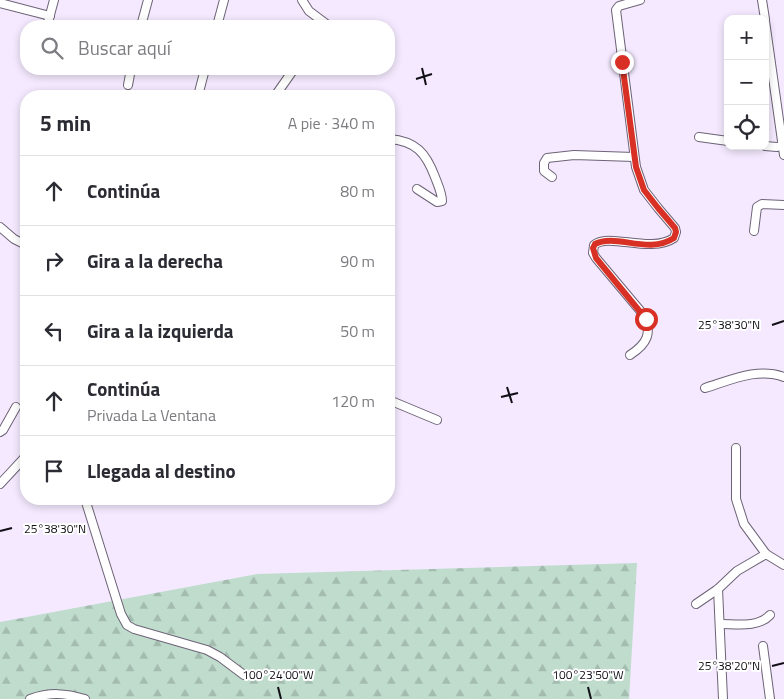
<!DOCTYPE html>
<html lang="es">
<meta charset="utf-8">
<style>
body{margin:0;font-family:"Titillium Web",sans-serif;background:#f2f2f3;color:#2b2b33}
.controls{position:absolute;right:15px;top:15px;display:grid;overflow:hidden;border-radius:10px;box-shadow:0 2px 8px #0003}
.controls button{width:45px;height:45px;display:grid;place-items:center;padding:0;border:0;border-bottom:1px solid #e1e1e2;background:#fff;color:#2b2b33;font:25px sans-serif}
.stop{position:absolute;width:15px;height:15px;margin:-11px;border:4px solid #d93025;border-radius:50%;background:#fff}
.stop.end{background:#d93025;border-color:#fff;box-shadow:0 1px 5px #0008}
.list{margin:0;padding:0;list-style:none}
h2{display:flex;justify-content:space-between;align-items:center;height:65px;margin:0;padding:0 20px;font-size:21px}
h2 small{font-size:16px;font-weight:400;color:#7c7c81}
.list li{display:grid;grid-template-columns:32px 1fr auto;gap:15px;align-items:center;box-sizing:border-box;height:70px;padding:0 20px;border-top:1px solid #e1e1e2}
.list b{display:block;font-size:19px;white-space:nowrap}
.list p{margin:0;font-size:16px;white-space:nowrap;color:#7c7c81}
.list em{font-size:16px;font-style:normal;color:#7c7c81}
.icon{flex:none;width:28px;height:28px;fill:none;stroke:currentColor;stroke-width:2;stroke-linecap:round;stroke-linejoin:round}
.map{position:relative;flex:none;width:784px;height:699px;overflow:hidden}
.search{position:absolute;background:#fff;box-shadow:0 2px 8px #0003;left:20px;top:20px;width:375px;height:55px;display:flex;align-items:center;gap:12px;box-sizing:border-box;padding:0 18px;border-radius:20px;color:#7c7c81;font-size:19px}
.panel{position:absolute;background:#fff;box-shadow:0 2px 8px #0003;left:20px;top:90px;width:375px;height:415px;border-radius:20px}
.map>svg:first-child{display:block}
.forest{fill:url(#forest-firs)}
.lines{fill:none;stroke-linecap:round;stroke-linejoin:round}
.minor-casing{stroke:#6d6376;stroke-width:10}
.minor{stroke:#fff;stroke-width:8}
.route{stroke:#d93025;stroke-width:6}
.ticks{fill:none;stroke:#110e15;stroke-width:2}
.ticks-label{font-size:12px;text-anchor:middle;fill:#110e15;stroke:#fff;stroke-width:4;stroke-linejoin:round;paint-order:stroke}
</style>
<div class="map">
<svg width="784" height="699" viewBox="0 0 784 699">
<defs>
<pattern id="forest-firs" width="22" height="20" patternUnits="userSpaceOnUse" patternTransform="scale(1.25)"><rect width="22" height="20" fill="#bfdccd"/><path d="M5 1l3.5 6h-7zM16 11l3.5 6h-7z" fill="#a3bcaf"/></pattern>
</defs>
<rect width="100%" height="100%" fill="#f4e9fe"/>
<path class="forest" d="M 637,563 L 629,699 L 0,699 L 0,622 L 257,574 Z"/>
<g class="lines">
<g class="minor-casing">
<g id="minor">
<path d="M 302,0 L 309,11 L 329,26"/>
<path d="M 762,0 L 765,19"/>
<path d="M 0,3 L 50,16"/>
<path d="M 765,21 L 784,155"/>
<path d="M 47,26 L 54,0"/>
<path d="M 141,26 L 148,0"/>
<path d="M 217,26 L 224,0"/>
<path d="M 128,85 L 131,69"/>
<path d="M 198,96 L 205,69"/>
<path d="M 275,96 L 294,69"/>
<path d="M 699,137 L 728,141"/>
<path d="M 389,139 C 416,141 426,153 435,177 C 438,185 442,193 442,201 L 437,202 L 417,189"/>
<path d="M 765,146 L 777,147 L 784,145"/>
<path d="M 552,177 L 544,171 L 544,163 L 547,158 L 574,155 L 634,157"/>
<path d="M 0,227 L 14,239 L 26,245"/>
<path d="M 754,231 L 757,207 L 762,204 L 784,205"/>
<path d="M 630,355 C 647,344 653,333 643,314 L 596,258 L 593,253 L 594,245 C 609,232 650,254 674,238 L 676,232 L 675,228 L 658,208 L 644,190 L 636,167 L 616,10 L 619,6 L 640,0"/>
<path d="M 705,388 C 731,380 758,367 784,377"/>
<path d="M 389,400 L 437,420"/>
<path d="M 0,432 L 3,430 L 16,407"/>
<path d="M 736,448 L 736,499 L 744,524 L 766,554 L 784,565"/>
<path d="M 0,484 L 26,456"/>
<path d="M 85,499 L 121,614 L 127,625 L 134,629 L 207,650 L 220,657 L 244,675"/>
<path d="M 718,589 L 723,699"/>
<path d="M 696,604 L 718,589 L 737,571 L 766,554"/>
<path d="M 721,624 C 736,624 758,628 770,615"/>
<path d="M 763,646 L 770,699"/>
<path d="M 30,699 C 50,692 65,693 85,699"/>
</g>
</g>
<use href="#minor" class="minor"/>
</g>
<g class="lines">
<path class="route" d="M 622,62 L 636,167 L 644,190 L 658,208 L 675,228 L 676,232 L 674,238 C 648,255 616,233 595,244 L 593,248 L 596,258 L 646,319"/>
</g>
<path class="ticks" d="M 422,68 L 426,85M 416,79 L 432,74M 772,325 L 784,321M 507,387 L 512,403M 501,397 L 518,393M 0,531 L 12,528M 772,666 L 784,663M 278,687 L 281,699M 588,687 L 591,699"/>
<g class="ticks-label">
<text x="729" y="329">25°38'30"N</text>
<text x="55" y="533">25°38'30"N</text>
<text x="729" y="670">25°38'20"N</text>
<text x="278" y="679">100°24'00"W</text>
<text x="588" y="679">100°23'50"W</text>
</g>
</svg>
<div class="controls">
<button>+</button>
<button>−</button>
<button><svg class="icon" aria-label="locate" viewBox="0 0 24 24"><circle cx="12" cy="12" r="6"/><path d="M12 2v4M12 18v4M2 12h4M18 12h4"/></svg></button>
</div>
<div class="stop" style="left:646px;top:319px"></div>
<div class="stop end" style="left:622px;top:62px"></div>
<div class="search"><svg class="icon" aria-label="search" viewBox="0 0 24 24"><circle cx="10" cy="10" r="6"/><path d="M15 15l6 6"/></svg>Buscar aquí</div>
<section class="panel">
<h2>5 min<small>A pie · 340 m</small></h2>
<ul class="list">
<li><svg class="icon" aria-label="ahead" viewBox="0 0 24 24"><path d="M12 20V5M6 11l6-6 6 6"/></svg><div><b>Continúa</b></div><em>80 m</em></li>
<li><svg class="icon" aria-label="right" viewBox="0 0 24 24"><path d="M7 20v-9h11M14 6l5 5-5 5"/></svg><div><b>Gira a la derecha</b></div><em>90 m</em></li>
<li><svg class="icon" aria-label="left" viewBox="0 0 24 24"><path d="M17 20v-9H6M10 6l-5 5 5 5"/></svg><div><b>Gira a la izquierda</b></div><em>50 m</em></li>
<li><svg class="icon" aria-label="ahead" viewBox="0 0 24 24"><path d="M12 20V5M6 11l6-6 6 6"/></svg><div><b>Continúa</b><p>Privada La Ventana</p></div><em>120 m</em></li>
<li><svg class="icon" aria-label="arrive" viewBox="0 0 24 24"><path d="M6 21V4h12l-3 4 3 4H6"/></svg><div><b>Llegada al destino</b></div></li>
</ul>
</section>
</div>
